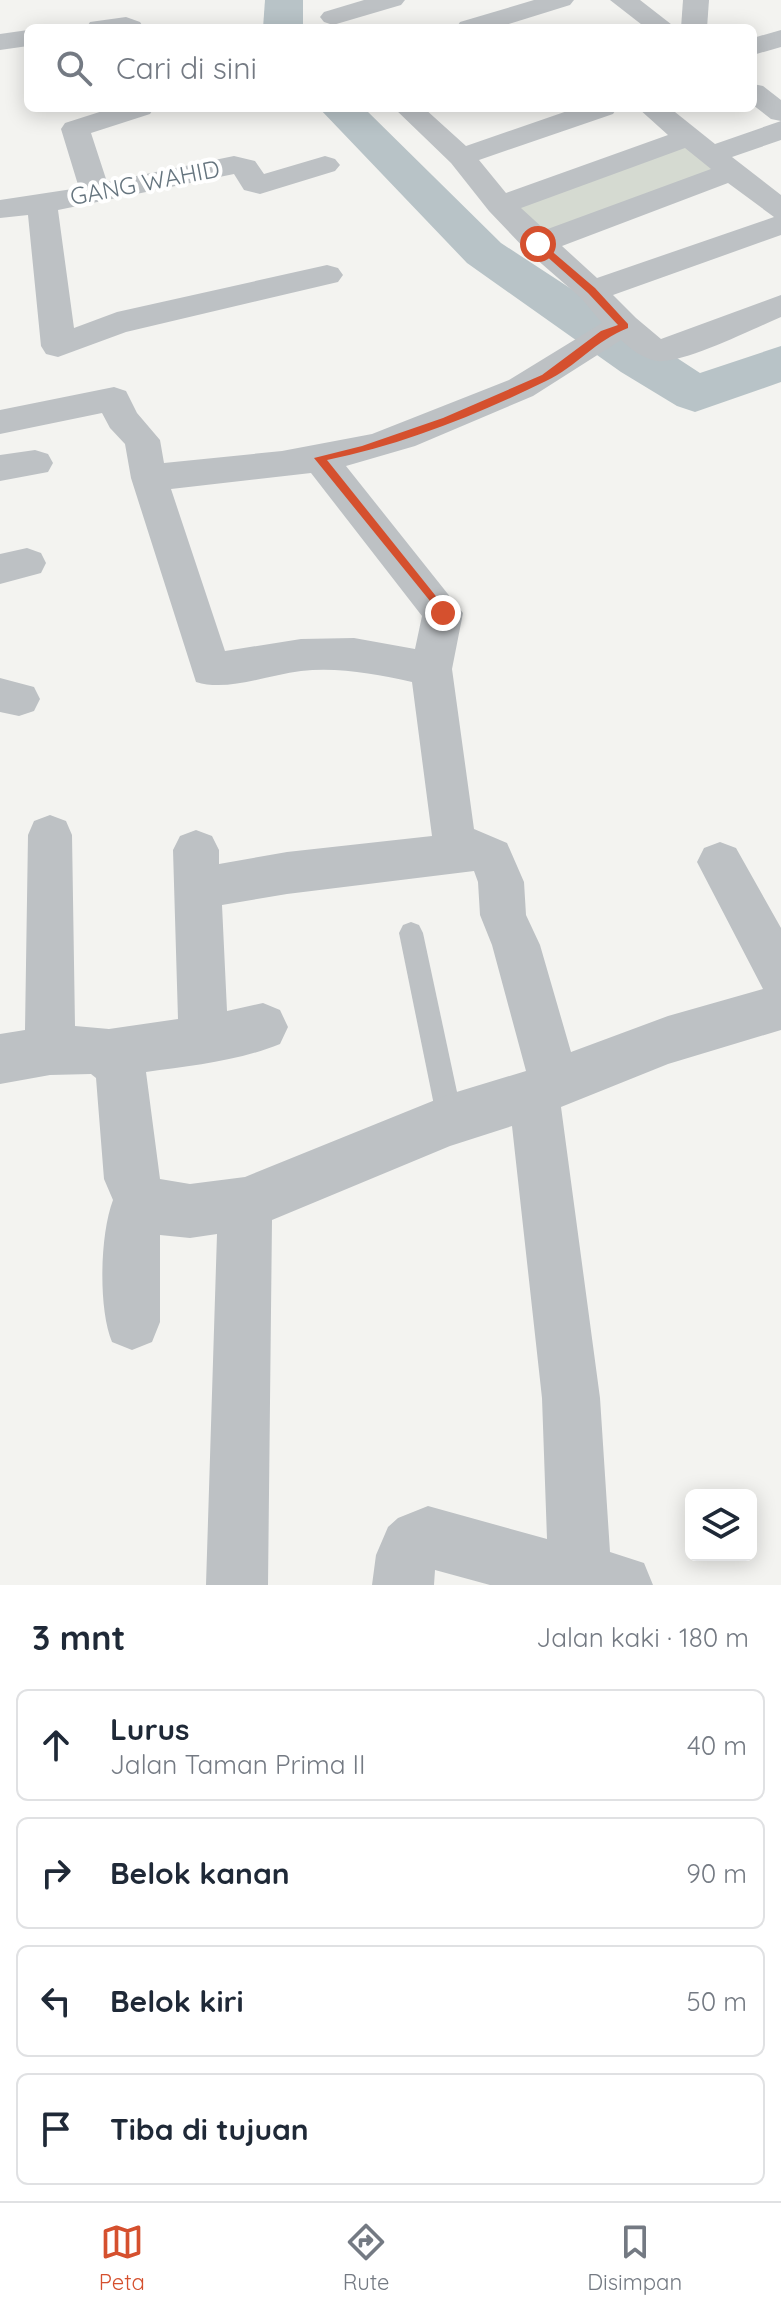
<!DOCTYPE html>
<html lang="id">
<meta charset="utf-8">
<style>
body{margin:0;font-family:Quicksand,sans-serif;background:#f2f2f3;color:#1f2937}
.controls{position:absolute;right:24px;bottom:24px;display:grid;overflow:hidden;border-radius:12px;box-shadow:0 4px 20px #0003}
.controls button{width:72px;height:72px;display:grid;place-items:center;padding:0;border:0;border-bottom:2px solid #e0e1e3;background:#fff;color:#1f2937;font:40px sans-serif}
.stop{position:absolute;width:24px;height:24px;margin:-18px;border:6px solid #d5502e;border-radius:50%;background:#fff}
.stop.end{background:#d5502e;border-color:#fff;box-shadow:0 2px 8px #0008}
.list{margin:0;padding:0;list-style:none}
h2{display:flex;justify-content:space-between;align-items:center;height:104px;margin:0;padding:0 32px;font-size:34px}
h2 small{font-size:26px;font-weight:400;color:#747a83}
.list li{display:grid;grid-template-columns:52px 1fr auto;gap:24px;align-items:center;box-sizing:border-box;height:112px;margin:0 16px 16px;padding:0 16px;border:2px solid #e0e1e3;border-radius:12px}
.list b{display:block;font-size:30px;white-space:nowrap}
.list p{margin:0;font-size:26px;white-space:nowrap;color:#747a83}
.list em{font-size:26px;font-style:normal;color:#747a83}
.icon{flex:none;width:44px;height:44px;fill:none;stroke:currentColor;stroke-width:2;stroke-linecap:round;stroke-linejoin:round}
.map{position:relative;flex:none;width:781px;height:1585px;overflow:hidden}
.search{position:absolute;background:#fff;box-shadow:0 4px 20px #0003;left:24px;right:24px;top:24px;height:88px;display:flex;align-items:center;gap:20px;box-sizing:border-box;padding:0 28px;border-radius:12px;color:#747a83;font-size:30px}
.sheet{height:616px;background:#fff}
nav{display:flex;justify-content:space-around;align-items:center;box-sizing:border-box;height:112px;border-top:2px solid #e0e1e3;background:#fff;font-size:22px;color:#747a83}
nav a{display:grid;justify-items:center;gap:4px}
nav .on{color:#d5502e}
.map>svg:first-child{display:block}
.green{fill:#d5dad1}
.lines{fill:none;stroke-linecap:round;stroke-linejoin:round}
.river{fill:#b8c3c7;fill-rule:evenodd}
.lane{fill:#bdc1c4;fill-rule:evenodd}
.street{fill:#bdc1c4;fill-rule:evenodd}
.route{fill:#d5502e}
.labels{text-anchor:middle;stroke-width:8;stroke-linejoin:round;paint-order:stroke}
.far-street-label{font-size:24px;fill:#65747e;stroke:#fff}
</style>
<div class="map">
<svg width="781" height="1585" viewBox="0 0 781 1585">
<rect width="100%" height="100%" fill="#f3f3f0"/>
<path class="green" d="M 687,142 L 723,171 L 539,237 L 509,207 Z"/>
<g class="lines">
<g class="river">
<path d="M 265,0 L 303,0 L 303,28 L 263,28 Z"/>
<path d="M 319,108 L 364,108 L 501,243 L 700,373 L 781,346 L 781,382 L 695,412 L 677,406 L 621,372 L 467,263 Z"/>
</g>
<path class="lane" d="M 411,922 L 419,925 L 423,933 L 463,1120 L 459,1129 L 450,1133 L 441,1129 L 437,1120 L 399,933 L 403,925 Z"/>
<g class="street">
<path d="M 364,0 L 405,0 L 401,5 L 333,25 L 324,22 L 320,17 L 324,12 Z"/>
<path d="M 534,0 L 574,0 L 570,5 L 496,28 L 456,28 L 460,22 Z"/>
<path d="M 610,0 L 640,0 L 676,28 L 646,28 Z"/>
<path d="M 683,0 L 709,0 L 707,28 L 681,28 Z"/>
<path d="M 126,17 L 140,22 L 144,28 L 86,28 L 90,22 Z"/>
<path d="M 28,30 L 28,46 L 0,50 L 0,34 Z"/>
<path d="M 781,30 L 781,47 L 753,55 L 753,38 Z"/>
<path d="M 753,84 L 763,86 L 781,100 L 781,140 L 732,157 L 781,195 L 781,235 L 613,295 L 636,318 L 661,339 L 781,295 L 781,317 C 755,328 683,364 658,361 C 643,359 632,350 621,340 L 533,396 L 415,446 L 346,466 L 463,613 L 452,669 L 474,829 L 507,843 L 524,882 L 526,915 L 540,945 L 571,1052 L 668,1016 L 763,989 L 697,862 L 704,848 L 720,842 L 736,848 L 781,928 L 781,1030 L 668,1064 L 561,1107 L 600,1398 L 610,1552 L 644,1563 L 653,1585 L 490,1585 L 435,1570 L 434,1585 L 372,1585 L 376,1555 L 388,1527 L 398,1518 L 428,1506 L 547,1539 L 542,1398 L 512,1126 L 450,1146 L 272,1220 L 268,1585 L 206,1585 L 217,1234 L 190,1238 L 160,1235 L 160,1322 L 152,1342 L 132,1350 L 112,1342 C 98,1308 100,1234 113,1200 L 104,1179 L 96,1078 L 91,1074 L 50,1075 L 0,1084 L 0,1034 L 25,1030 L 28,835 L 34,821 L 50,815 L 66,821 L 72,835 L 75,1026 L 109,1029 L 178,1019 L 173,850 L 180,836 L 196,830 L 212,836 L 219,850 L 219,864 L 287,852 L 432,836 L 412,682 C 375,674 339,667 301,671 C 267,675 228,692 196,682 L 131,478 L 125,444 L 110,428 L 102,413 L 0,434 L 0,410 L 114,387 L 126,391 L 137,413 L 160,440 L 164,463 L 282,451 L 372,434 L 509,380 L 602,323 L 581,298 L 527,251 L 489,211 L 451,163 L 394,108 L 424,108 L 466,146 L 576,108 L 617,108 L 613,114 L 479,160 L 506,193 L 668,135 L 638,108 L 670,108 L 715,144 L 781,121 L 771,119 L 753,105 ZM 685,148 L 711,169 L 545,230 L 521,208 ZM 728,183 L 774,217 L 597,278 L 562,246 ZM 311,473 L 422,616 L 415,649 L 354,638 L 301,639 L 225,651 L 171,489 ZM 474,871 L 478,882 L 480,915 L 492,945 L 526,1071 L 450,1094 L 245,1177 L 190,1184 L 160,1179 L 146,1072 C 191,1066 238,1061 280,1044 L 288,1027 L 280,1010 L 263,1003 L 227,1011 L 222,905 L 287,894 Z"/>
<path d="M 112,108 L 154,108 L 150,114 L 91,133 L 107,182 L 234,156 L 255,161 L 264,174 L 325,156 L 335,159 L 340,165 L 335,171 L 260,194 L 244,190 L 234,174 L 58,210 L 74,328 L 117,312 L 327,265 L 338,268 L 343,275 L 338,282 L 126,332 L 58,357 L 46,354 L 41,346 L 28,215 L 0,218 L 0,200 L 79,188 L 61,129 L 65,123 Z"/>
<path d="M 35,450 L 48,454 L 53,463 L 48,472 L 0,481 L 0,455 Z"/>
<path d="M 27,548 L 41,553 L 46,563 L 41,573 L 0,584 L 0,554 Z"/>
<path d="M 0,678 L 34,687 L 40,699 L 34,711 L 19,716 L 0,712 Z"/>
</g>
</g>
<path class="route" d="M 535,242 L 541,242 L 595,288 L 628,324 L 628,328 C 596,340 576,367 546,381 C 477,415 402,445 327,460 L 447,610 L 449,613 L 443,617 L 314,458 L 362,446 L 443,418 L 542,375 L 601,331 L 618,325 L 588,293 L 535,246 Z"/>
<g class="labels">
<g class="far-street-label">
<text transform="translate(145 183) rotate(-11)" y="8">GANG WAHID</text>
</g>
</g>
</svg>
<div class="controls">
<button><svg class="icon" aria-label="layers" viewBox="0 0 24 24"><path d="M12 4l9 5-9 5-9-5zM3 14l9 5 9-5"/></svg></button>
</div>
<div class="stop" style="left:538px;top:244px"></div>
<div class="stop end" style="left:443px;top:613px"></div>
<div class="search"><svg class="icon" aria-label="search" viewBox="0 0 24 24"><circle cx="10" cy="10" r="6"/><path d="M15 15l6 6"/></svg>Cari di sini</div>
</div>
<section class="sheet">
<h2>3 mnt<small>Jalan kaki · 180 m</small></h2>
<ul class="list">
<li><svg class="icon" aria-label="ahead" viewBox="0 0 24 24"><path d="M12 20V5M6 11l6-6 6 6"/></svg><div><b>Lurus</b><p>Jalan Taman Prima II</p></div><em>40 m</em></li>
<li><svg class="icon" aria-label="right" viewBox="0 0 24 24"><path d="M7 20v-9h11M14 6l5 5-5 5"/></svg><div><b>Belok kanan</b></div><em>90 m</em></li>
<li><svg class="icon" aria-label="left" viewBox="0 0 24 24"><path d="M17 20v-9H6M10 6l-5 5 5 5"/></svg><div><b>Belok kiri</b></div><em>50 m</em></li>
<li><svg class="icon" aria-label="arrive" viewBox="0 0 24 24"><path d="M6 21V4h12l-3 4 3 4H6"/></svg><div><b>Tiba di tujuan</b></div></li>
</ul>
</section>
<nav>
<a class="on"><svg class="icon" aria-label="map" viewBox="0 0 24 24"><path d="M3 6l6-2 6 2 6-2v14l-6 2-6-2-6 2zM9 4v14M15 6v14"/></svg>Peta</a>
<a><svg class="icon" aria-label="directions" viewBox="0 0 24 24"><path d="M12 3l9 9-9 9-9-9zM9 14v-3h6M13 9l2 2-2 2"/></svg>Rute</a>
<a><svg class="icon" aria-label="saved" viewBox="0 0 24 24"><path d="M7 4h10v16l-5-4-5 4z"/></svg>Disimpan</a>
</nav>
